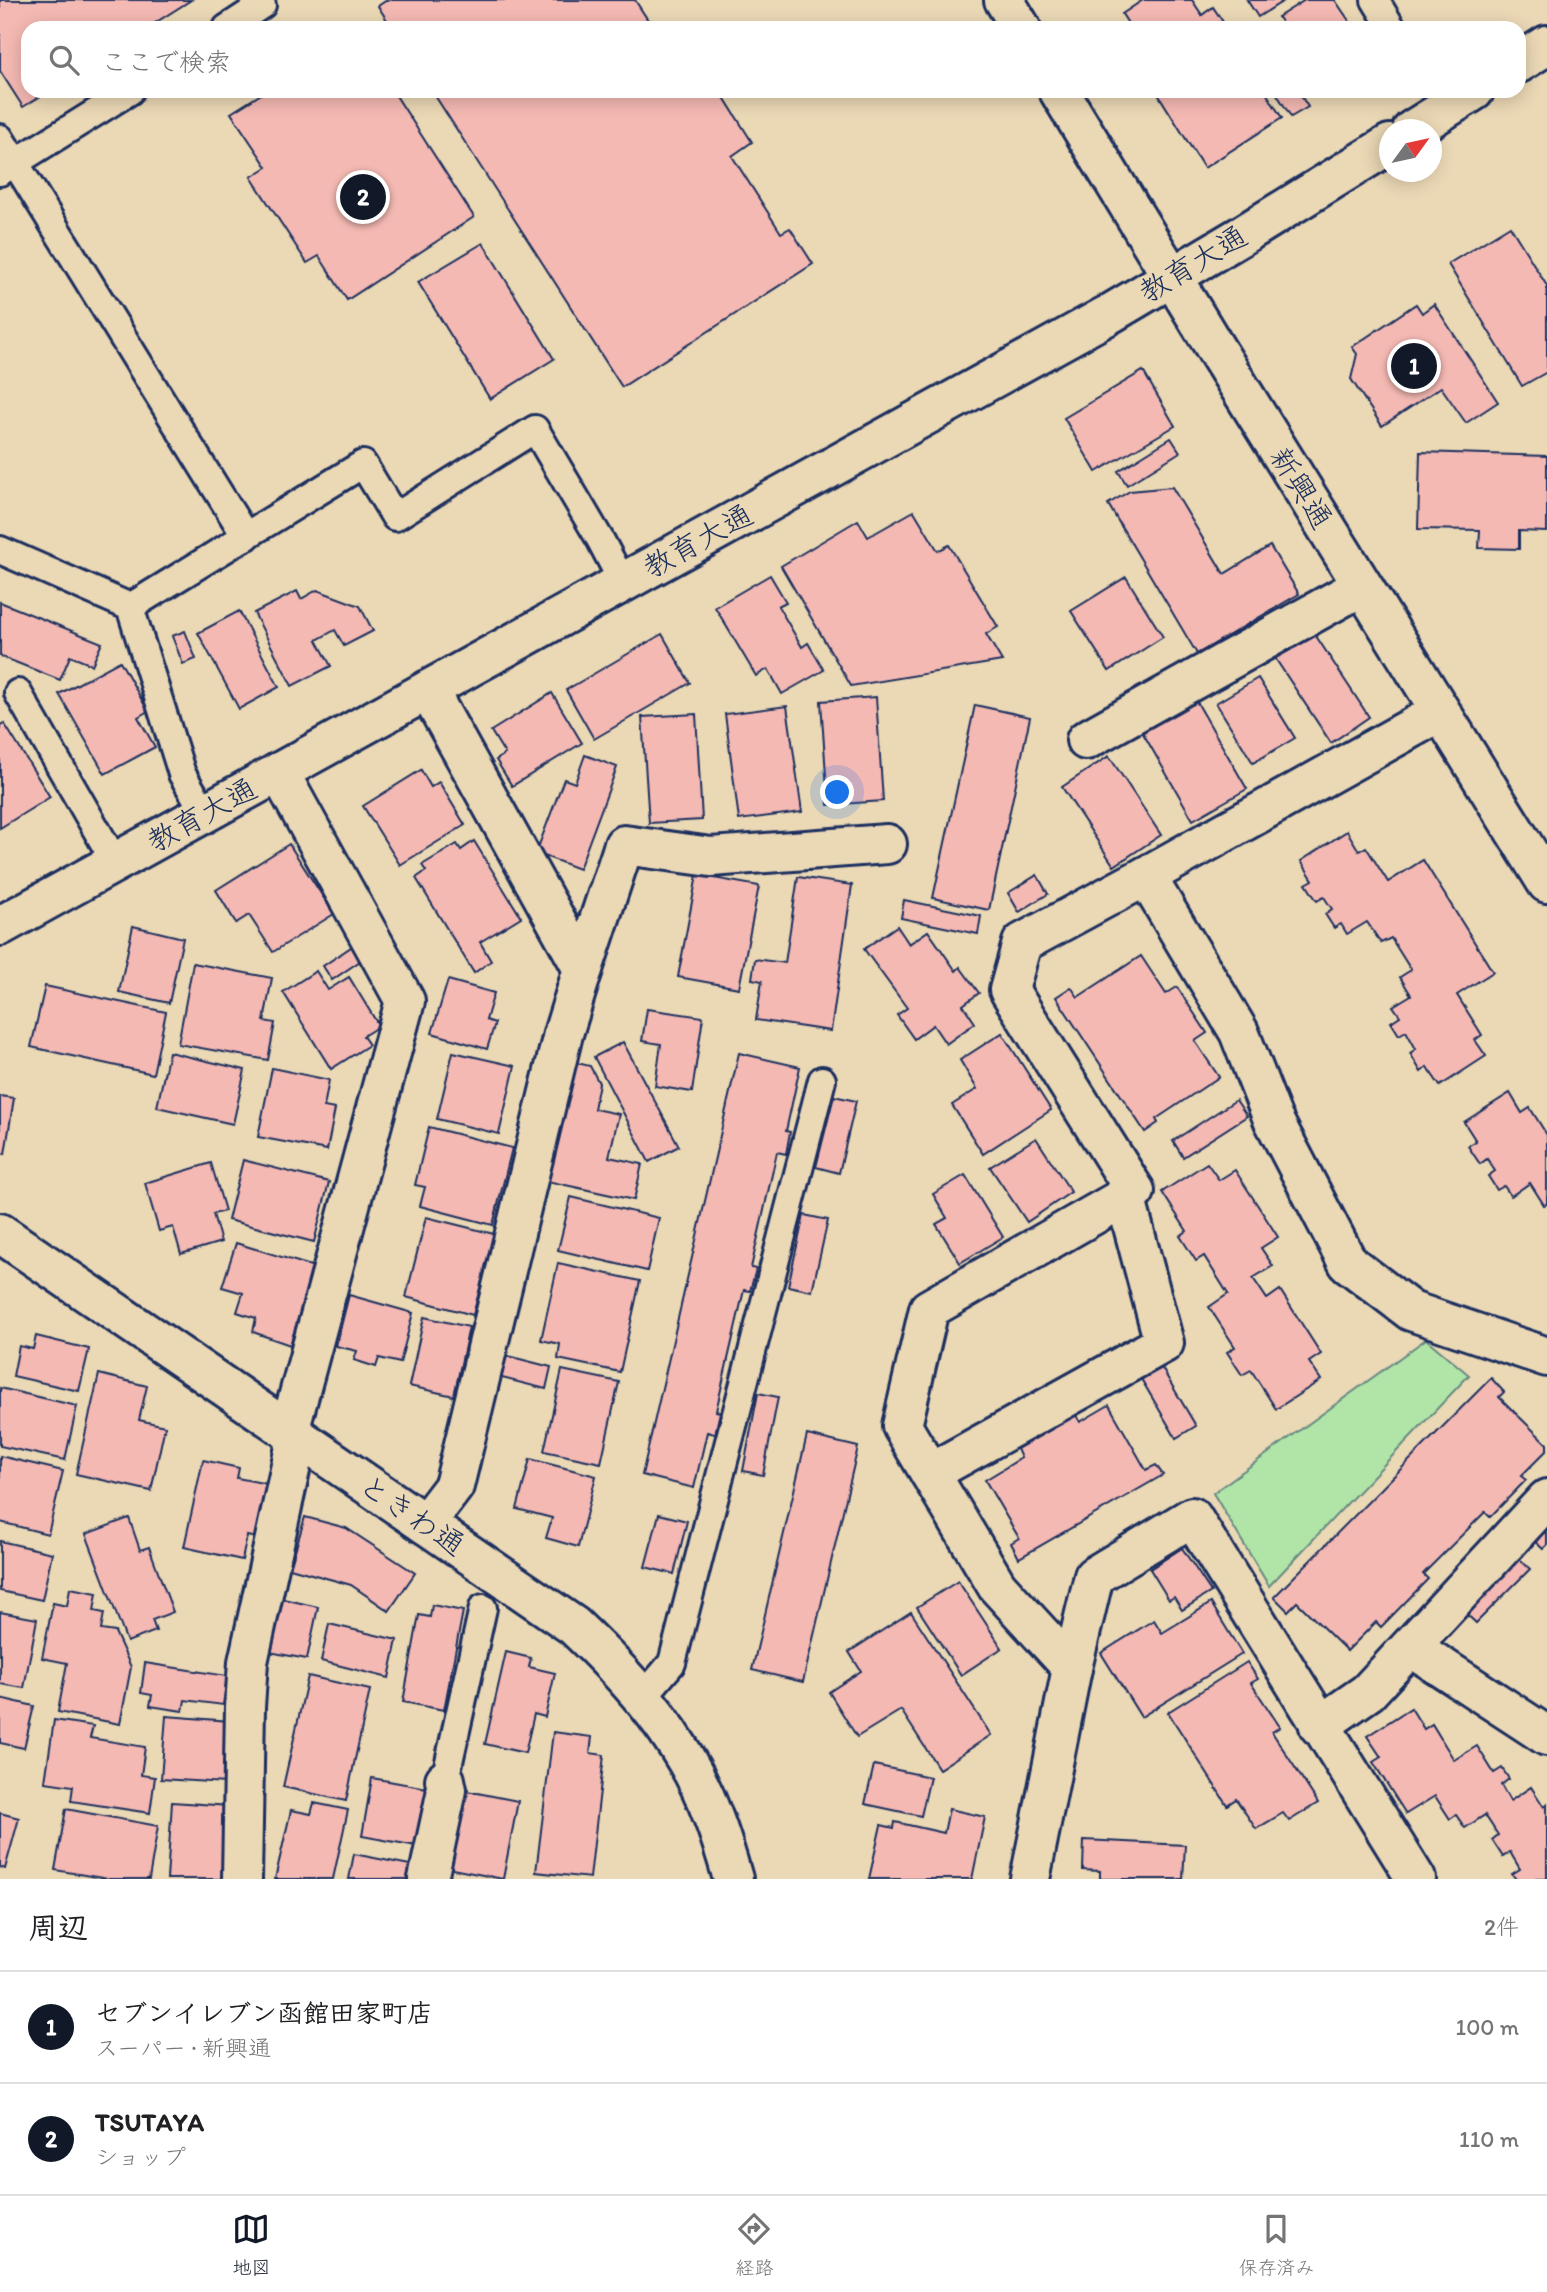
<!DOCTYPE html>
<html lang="ja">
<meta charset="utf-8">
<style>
body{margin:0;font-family:Itim,"Klee One",sans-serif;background:#f2f2f2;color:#202124}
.compass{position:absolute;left:1379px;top:119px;width:63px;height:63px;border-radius:50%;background:#fff;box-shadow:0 4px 18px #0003;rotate:57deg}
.you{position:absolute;left:838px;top:793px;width:24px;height:24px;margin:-18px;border:5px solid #fff;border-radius:50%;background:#1a73e8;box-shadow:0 0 0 10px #1a73e833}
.badge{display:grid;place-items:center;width:46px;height:46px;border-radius:50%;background:#111827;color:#fff;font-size:23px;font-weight:700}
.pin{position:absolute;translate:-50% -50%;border:4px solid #fff;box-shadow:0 2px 7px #0006}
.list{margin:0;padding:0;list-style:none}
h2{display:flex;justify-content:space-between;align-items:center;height:91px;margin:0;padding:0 28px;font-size:30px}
h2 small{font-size:23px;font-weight:400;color:#757577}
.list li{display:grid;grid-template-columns:46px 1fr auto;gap:21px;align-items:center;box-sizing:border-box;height:112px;padding:0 28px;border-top:2px solid #e0e0e0}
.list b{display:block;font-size:26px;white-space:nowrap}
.list p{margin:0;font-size:23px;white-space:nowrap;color:#757577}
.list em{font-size:23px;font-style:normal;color:#757577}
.icon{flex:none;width:38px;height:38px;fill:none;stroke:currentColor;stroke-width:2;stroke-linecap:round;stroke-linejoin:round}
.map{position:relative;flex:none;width:1547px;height:1879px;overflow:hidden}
.search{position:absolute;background:#fff;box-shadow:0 4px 18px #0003;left:21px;right:21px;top:21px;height:77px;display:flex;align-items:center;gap:18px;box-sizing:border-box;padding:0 24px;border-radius:21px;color:#757577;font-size:26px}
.sheet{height:315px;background:#fff}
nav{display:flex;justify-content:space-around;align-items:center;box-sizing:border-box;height:98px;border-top:2px solid #e0e0e0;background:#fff;font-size:19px;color:#757577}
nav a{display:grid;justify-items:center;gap:4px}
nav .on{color:#111827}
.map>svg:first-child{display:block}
.green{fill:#b1e5a7;stroke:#668a82;stroke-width:2}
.building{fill:#f5b9b3;stroke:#1b2f5e;stroke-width:2}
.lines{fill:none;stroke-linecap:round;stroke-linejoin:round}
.lane-casing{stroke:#1b2f5e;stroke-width:32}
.street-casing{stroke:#1b2f5e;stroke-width:44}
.secondary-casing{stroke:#1b2f5e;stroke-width:44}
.lane{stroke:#ebd8b5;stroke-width:26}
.street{stroke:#ebd8b5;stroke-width:38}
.secondary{stroke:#ebd8b5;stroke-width:38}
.labels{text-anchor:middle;stroke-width:5;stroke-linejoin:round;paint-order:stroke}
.street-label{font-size:30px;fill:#1b2f5e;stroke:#ebd8b5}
</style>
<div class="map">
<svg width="1547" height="1879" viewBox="0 0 1547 1879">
<rect width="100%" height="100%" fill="#ebd8b5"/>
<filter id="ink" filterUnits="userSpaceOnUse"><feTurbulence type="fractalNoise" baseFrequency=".0143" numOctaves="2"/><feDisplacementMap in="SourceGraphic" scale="14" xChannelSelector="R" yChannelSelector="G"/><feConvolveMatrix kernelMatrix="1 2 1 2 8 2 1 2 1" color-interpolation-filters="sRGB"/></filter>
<g filter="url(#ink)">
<path class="green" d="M 1426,1339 L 1469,1375 L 1269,1586 L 1213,1493 Z"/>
<g class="building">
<path d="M 0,0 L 191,0 L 147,28 L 28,28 L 28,91 L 49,91 L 23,107 L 0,71 Z"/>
<path d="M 387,0 L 635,0 L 653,28 L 392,28 L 378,6 Z"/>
<path d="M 1143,0 L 1192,0 L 1202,15 L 1213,7 L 1227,28 L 1131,28 L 1122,14 Z"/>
<path d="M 1247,0 L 1285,0 L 1258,17 Z"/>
<path d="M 1305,0 L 1335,0 L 1354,28 L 1285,28 L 1278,17 Z"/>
<path d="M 266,91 L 393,91 L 474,217 L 347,300 L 319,256 L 307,263 L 251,177 L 267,167 L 231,113 Z"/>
<path d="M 432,91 L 720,91 L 752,142 L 732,156 L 781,233 L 790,228 L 813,264 L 622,387 Z"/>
<path d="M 1163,91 L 1265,91 L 1282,118 L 1204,168 L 1158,94 Z"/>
<path d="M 1275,91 L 1298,91 L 1308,107 L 1291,117 Z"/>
<path d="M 1510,226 L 1547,286 L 1547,372 L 1522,386 L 1448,264 Z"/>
<path d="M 483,243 L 554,359 L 490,399 L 418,282 Z"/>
<path d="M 1416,304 L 1422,313 L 1434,304 L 1498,402 L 1466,423 L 1441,387 L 1382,426 L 1351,379 L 1357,354 L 1352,347 Z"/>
<path d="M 1143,371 L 1175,426 L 1096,472 L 1064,418 Z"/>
<path d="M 1171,438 L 1180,452 L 1127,485 L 1118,471 Z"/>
<path d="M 1420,452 L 1547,456 L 1547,532 L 1519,531 L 1519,549 L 1479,548 L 1480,530 L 1418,529 Z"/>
<path d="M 1172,487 L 1224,574 L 1270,546 L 1299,594 L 1197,654 L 1108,504 L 1130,491 Z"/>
<path d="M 914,511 L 938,551 L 949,545 L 998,627 L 986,634 L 1002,661 L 851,686 L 781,566 L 858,520 L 868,537 Z"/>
<path d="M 770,575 L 786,602 L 778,606 L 802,647 L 808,643 L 824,670 L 782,694 L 768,669 L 756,676 L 715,607 Z"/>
<path d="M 1126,577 L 1163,637 L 1109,671 L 1071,611 Z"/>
<path d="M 317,590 L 360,606 L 373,631 L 344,646 L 335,630 L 317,640 L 331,666 L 292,686 L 254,613 L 297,591 L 301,599 Z"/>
<path d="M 0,602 L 102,643 L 92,665 L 70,656 L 60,680 L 0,656 Z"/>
<path d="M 239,611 L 279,687 L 239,709 L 198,633 Z"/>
<path d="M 185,631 L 196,659 L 183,664 L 172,636 Z"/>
<path d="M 1314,633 L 1369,717 L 1331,743 L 1275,658 Z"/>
<path d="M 662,634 L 690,683 L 594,739 L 566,690 Z"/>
<path d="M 120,661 L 148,711 L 138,717 L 155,747 L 105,774 L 59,694 Z"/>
<path d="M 1258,678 L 1295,738 L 1253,763 L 1216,703 Z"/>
<path d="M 552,693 L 582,743 L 512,786 L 496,760 L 505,754 L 491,731 Z"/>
<path d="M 876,697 L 883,801 L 828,805 L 821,701 Z"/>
<path d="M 1194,697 L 1247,789 L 1193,820 L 1140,728 Z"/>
<path d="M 975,705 L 1030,717 L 989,910 L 933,898 Z"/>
<path d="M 787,706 L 802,812 L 739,820 L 725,714 Z"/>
<path d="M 696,714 L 702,820 L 649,823 L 642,717 Z"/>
<path d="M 4,723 L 50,797 L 0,828 L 0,725 Z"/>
<path d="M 585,755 L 617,767 L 579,869 L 536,853 L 564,779 L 575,783 Z"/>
<path d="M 1109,756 L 1161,835 L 1114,866 L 1062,787 Z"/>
<path d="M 421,770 L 431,787 L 439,782 L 465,825 L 400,865 L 363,806 Z"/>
<path d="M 1347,831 L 1359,851 L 1366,847 L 1388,882 L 1423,860 L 1493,972 L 1457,995 L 1482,1035 L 1475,1040 L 1486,1056 L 1440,1086 L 1427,1067 L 1421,1072 L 1410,1053 L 1416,1049 L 1406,1031 L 1399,1035 L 1391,1022 L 1400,1016 L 1393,1006 L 1411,995 L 1400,977 L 1411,970 L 1391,938 L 1381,943 L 1367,922 L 1347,934 L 1341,924 L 1334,928 L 1325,914 L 1332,909 L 1324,897 L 1317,901 L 1306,884 L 1313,880 L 1301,861 Z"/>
<path d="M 474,841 L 521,917 L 480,942 L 491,961 L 474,973 L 416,878 L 426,871 L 422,865 L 457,844 L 461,850 Z"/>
<path d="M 289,844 L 334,914 L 273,952 L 249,915 L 236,923 L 216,890 Z"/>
<path d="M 697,875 L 759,886 L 739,988 L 678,977 Z"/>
<path d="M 1037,875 L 1048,894 L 1019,912 L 1008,893 Z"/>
<path d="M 798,877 L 852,885 L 831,1031 L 756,1020 L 762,981 L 752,979 L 755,959 L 785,963 Z"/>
<path d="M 904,900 L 981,916 L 978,934 L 901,918 Z"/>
<path d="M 133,926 L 183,938 L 169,1003 L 119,992 Z"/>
<path d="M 897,926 L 909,944 L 928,931 L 956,971 L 960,967 L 979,993 L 963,1005 L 975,1023 L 946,1044 L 933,1025 L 914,1039 L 897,1015 L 907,1008 L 864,949 Z"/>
<path d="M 354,945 L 363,959 L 332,980 L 323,966 Z"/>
<path d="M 1141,956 L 1166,994 L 1177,987 L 1207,1033 L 1195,1041 L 1219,1077 L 1156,1119 L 1158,1123 L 1145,1132 L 1056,997 L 1071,987 L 1078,997 Z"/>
<path d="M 193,963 L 272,978 L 264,1021 L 275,1023 L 268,1060 L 178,1044 Z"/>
<path d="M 316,971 L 328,990 L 349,977 L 379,1026 L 363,1036 L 369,1045 L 331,1069 L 283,992 Z"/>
<path d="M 448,980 L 494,993 L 486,1020 L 495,1023 L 487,1049 L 432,1033 Z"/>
<path d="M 45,986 L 166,1012 L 153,1074 L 31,1047 Z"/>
<path d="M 647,1009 L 703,1017 L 692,1092 L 655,1086 L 661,1044 L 642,1041 Z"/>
<path d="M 1002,1033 L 1051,1110 L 983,1154 L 952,1105 L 977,1089 L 960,1060 Z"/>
<path d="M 623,1042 L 679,1146 L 649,1162 L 594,1057 Z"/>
<path d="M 169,1052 L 245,1070 L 233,1124 L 157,1107 Z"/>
<path d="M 453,1052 L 515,1066 L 499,1134 L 437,1119 Z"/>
<path d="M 739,1053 L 800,1067 L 786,1131 L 790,1132 L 786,1154 L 777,1152 L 751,1268 L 756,1269 L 750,1291 L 744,1290 L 716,1411 L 720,1412 L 715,1434 L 707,1432 L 694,1488 L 642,1475 Z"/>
<path d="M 573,1062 L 590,1066 L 599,1083 L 594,1109 L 619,1114 L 609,1157 L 642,1164 L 634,1200 L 547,1181 Z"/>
<path d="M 272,1068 L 329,1080 L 324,1107 L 335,1109 L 327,1150 L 258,1137 Z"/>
<path d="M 1510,1093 L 1522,1113 L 1530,1108 L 1547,1135 L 1547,1204 L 1544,1205 L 1530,1183 L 1511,1196 L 1504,1186 L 1497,1190 L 1488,1176 L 1495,1171 L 1487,1159 L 1480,1164 L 1468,1146 L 1476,1141 L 1464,1122 Z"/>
<path d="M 0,1096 L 14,1098 L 5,1154 L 0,1153 Z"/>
<path d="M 834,1096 L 856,1101 L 839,1173 L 816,1167 Z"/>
<path d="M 1236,1100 L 1247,1116 L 1183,1157 L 1173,1141 Z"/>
<path d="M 429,1127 L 512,1148 L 493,1225 L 420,1206 L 425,1187 L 415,1185 Z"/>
<path d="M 1036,1138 L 1071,1192 L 1027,1222 L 990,1167 Z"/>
<path d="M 243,1160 L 329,1182 L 314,1242 L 228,1220 Z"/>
<path d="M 211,1163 L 225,1211 L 213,1214 L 221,1242 L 181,1254 L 173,1227 L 159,1231 L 145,1183 Z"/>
<path d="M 1207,1163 L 1219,1180 L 1235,1170 L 1278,1237 L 1261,1248 L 1273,1266 L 1253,1278 L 1267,1299 L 1280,1290 L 1321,1354 L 1309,1362 L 1321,1380 L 1276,1409 L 1251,1370 L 1242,1375 L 1227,1352 L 1235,1347 L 1209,1307 L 1228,1294 L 1204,1256 L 1196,1261 L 1180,1236 L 1187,1231 L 1162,1192 Z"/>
<path d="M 965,1175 L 1003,1237 L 960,1263 L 936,1224 L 947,1218 L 933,1194 Z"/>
<path d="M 571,1197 L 659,1218 L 647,1271 L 558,1250 Z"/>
<path d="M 804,1215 L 828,1220 L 812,1291 L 788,1286 Z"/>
<path d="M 426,1217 L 494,1234 L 473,1315 L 406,1297 Z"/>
<path d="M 236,1243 L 314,1267 L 290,1345 L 253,1332 L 256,1318 L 237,1312 L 243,1293 L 222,1287 Z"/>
<path d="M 558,1263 L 640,1281 L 620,1372 L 558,1359 L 560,1344 L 541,1340 Z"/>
<path d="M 349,1295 L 413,1313 L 400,1363 L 379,1358 L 376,1367 L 354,1360 L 357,1351 L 336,1346 Z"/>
<path d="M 424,1317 L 469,1327 L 454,1396 L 409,1386 Z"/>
<path d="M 36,1336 L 89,1349 L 79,1391 L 13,1376 L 19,1346 L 33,1349 Z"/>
<path d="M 504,1355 L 551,1367 L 546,1389 L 498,1377 Z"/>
<path d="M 1157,1360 L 1196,1426 L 1176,1438 L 1137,1372 Z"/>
<path d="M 562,1370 L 619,1382 L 601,1463 L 544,1451 Z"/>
<path d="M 99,1374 L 147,1386 L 139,1420 L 165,1426 L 151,1491 L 76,1474 Z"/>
<path d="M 1491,1378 L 1504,1392 L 1499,1397 L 1547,1444 L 1547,1450 L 1521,1476 L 1526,1480 L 1490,1517 L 1485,1512 L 1423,1574 L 1428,1579 L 1381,1627 L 1376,1622 L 1347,1651 L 1297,1602 L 1288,1611 L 1274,1597 Z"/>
<path d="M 0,1388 L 77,1406 L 65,1460 L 0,1446 Z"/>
<path d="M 758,1393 L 778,1397 L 763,1475 L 743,1471 Z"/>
<path d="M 1109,1405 L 1146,1470 L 1156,1465 L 1163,1475 L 1019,1558 L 1011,1543 L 1019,1538 L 985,1480 L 1021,1458 L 1017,1449 L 1076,1415 L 1080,1422 Z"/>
<path d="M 807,1435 L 858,1447 L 803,1682 L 752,1670 Z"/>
<path d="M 0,1456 L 63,1471 L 48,1534 L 0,1522 Z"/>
<path d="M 530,1459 L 596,1476 L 578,1547 L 546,1538 L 552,1518 L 517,1509 Z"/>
<path d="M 203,1460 L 239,1468 L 237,1478 L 268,1484 L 256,1538 L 247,1536 L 242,1560 L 184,1547 Z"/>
<path d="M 659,1514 L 687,1521 L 674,1574 L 645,1567 Z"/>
<path d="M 305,1517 L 346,1528 L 415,1573 L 389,1611 L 351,1585 L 290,1568 Z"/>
<path d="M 129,1518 L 140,1550 L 149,1547 L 173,1612 L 152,1620 L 156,1631 L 127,1642 L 86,1534 Z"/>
<path d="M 1547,1519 L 1547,1545 L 1543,1549 L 1530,1537 Z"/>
<path d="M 0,1541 L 52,1553 L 42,1600 L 0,1591 Z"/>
<path d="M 1182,1548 L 1211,1592 L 1182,1610 L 1174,1597 L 1169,1600 L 1150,1569 Z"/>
<path d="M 1514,1554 L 1530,1569 L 1476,1623 L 1461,1609 Z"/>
<path d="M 958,1581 L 1002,1648 L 961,1675 L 917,1607 Z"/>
<path d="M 70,1588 L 97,1593 L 94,1611 L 104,1613 L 101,1630 L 115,1632 L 131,1667 L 120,1724 L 58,1712 L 67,1663 L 42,1658 L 53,1603 L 67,1606 Z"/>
<path d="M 279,1598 L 318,1607 L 307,1659 L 269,1652 Z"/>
<path d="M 1211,1603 L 1242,1654 L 1141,1717 L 1101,1653 L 1154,1620 L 1162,1633 Z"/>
<path d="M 432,1605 L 463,1611 L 444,1710 L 403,1702 L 419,1615 L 430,1617 Z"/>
<path d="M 0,1612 L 37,1619 L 24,1688 L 0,1684 Z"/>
<path d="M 911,1612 L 991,1735 L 939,1769 L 901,1710 L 857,1737 L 829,1692 L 861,1671 L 849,1652 Z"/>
<path d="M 329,1624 L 397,1640 L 389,1678 L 321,1661 Z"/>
<path d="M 506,1652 L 531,1658 L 529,1667 L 555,1673 L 545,1717 L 534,1714 L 525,1753 L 485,1744 Z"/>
<path d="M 1247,1662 L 1258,1679 L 1251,1683 L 1280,1727 L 1272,1732 L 1318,1803 L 1289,1821 L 1283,1813 L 1256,1829 L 1236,1799 L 1227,1805 L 1168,1712 Z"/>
<path d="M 145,1663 L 227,1676 L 223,1705 L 185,1700 L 183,1711 L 150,1706 L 152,1695 L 141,1693 Z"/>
<path d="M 308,1676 L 370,1690 L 346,1801 L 283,1787 Z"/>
<path d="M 0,1698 L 34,1706 L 24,1748 L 0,1743 Z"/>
<path d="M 1411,1708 L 1424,1729 L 1432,1724 L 1454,1760 L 1477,1746 L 1494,1773 L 1502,1768 L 1509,1779 L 1501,1785 L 1510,1801 L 1531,1787 L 1544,1807 L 1547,1804 L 1547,1879 L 1516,1879 L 1512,1874 L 1520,1869 L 1510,1852 L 1503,1857 L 1492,1840 L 1498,1835 L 1485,1815 L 1465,1828 L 1456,1815 L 1450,1819 L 1435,1796 L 1406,1814 L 1373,1762 L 1381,1757 L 1367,1736 Z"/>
<path d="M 166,1716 L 230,1721 L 226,1783 L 161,1779 Z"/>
<path d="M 54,1720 L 93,1726 L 90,1738 L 145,1747 L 141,1775 L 155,1777 L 150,1813 L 71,1801 L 73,1786 L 45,1782 Z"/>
<path d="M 553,1732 L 592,1737 L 590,1753 L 604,1755 L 590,1878 L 536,1872 Z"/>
<path d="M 874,1765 L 930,1777 L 921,1816 L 865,1804 Z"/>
<path d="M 372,1778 L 427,1788 L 417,1846 L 362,1836 Z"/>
<path d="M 457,1789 L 518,1801 L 503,1879 L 442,1867 Z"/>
<path d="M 172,1802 L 230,1806 L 225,1879 L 167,1879 Z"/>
<path d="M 314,1803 L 348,1810 L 333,1879 L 275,1879 L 291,1810 L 311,1814 Z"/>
<path d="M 66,1809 L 158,1826 L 149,1879 L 108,1879 L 55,1870 Z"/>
<path d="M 949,1809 L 985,1817 L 972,1879 L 869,1879 L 881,1825 L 894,1828 L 895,1822 L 944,1833 Z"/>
<path d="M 0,1813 L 19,1818 L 5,1869 L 0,1867 Z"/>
<path d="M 1084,1840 L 1185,1845 L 1183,1879 L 1100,1879 L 1100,1871 L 1083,1870 Z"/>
<path d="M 354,1854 L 410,1865 L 407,1879 L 349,1879 Z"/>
</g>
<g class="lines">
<g class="lane-casing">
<g id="lane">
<path d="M 1375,0 L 1392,28"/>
<path d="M 227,28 L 262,5"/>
<path d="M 0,138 L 246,537"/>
<path d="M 0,172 L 130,91"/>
<path d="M 0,550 L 130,607"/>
<path d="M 18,693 L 115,862"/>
<path d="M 205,813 L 182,774 L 130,607 L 363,464 L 395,517 L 535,429 L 601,541 L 623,583"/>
<path d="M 643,1697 L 672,1663 L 822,1080"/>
<path d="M 445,1780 L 483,1608"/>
</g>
</g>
<g class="street-casing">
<g id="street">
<path d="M 1086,740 L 1362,586"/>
<path d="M 279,772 L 405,1001 L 289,1432"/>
<path d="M 1146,876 L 1239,1032 L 1273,1119 L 1348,1263 L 1411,1311 L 1547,1357"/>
<path d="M 583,969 L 624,845 L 711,857 L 887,844"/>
<path d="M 930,1473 L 1164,1343 L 1125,1196"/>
<path d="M 425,1524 L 454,1486 L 563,1034 L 583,969 L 428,690"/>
<path d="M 1411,1647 L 1547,1736"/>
<path d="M 1072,1668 L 1094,1576 L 1192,1517 L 1416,1879"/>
<path d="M 1319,1726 L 1368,1692 L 1547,1499"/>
<path d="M 242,1879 L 245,1707 L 248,1662 L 297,1438"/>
<path d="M 428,1879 L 447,1790 L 445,1780"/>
<path d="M 1030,1879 L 1072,1668 L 997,1586 L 902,1426 L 929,1309 L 1135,1191 L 1009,990 L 1022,943 L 1146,876 L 1440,712"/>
</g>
</g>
<g class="secondary-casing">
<g id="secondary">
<path d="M 1004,0 L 1021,28"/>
<path d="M 1519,63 L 1547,45"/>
<path d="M 1059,91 L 1217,351 L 1547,883"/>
<path d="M 1412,130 L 1474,91"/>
<path d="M 0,926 L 1108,315 L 1241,236 L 1390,144"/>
<path d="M 0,1233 L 574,1626 C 632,1681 685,1740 713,1817 C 721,1837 727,1858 733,1879"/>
</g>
</g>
<use href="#lane" class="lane"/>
<use href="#street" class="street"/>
<use href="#secondary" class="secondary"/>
</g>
</g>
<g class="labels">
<g class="street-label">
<text transform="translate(1193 264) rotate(-31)" y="10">教育大通</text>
<text transform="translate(1301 488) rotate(58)" y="10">新興通</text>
<text transform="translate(698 541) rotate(-29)" y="10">教育大通</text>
<text transform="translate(202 815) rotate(-29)" y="10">教育大通</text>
<text transform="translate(412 1515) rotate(34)" y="10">ときわ通</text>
</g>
</g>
</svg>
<svg class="compass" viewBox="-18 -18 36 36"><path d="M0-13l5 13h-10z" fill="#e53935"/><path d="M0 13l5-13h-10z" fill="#757577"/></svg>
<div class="you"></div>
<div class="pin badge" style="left:1414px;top:366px">1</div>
<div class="pin badge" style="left:363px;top:197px">2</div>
<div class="search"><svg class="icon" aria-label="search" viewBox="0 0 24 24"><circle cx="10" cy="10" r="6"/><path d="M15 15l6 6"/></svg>ここで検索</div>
</div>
<section class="sheet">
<h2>周辺<small>2件</small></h2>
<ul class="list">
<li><span class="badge">1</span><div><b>セブンイレブン函館田家町店</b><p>スーパー · 新興通</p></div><em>100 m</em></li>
<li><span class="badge">2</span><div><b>TSUTAYA</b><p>ショップ</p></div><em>110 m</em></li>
</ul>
</section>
<nav>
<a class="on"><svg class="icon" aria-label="map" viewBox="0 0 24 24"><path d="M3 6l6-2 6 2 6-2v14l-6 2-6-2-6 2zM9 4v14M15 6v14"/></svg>地図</a>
<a><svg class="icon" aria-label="directions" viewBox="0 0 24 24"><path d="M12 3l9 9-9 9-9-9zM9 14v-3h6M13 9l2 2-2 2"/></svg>経路</a>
<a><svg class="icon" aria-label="saved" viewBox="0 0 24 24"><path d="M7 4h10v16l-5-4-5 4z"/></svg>保存済み</a>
</nav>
